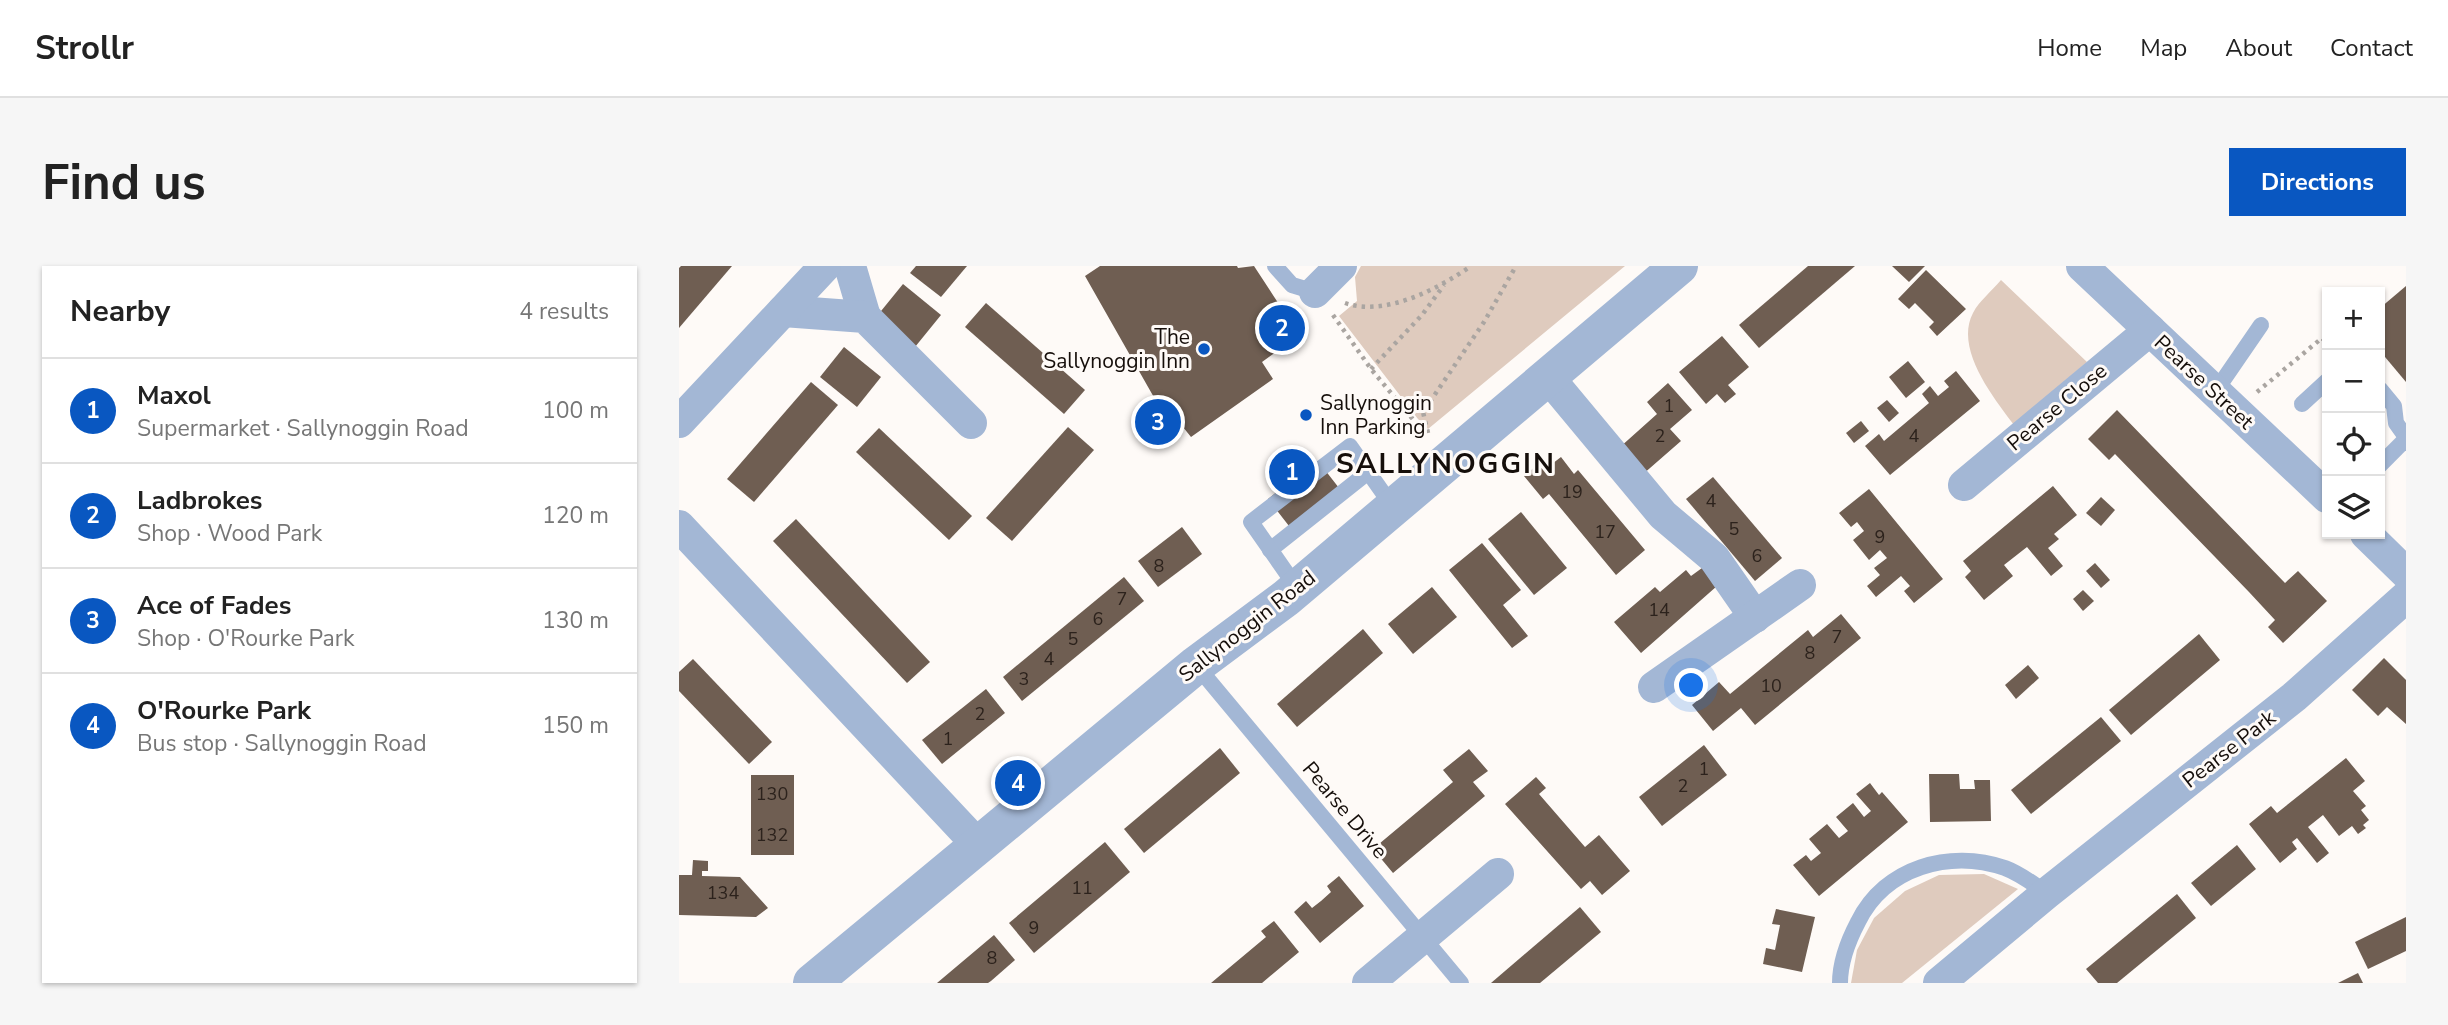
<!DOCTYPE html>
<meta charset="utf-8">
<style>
body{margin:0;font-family:"Nunito Sans",sans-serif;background:#f6f6f6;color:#222}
.controls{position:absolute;right:21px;top:21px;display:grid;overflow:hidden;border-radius:0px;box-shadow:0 2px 5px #0004}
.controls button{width:63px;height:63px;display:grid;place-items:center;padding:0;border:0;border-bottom:2px solid #e0e0e0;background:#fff;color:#222;font:35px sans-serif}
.you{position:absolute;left:1013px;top:420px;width:24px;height:24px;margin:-18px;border:5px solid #fff;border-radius:50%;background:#1a73e8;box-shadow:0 0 0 10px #1a73e833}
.badge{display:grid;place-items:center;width:46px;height:46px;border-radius:50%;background:#0957c1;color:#fff;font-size:23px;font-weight:700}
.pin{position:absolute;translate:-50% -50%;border:4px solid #fff;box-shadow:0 2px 7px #0006}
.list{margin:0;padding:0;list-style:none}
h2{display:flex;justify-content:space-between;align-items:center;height:91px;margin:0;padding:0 28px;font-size:30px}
h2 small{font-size:23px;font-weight:400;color:#767676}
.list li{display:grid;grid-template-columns:46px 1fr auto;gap:21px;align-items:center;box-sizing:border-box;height:105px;padding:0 28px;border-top:2px solid #e0e0e0}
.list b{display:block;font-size:26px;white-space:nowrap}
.list p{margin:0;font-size:23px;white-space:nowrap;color:#767676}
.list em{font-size:23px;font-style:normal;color:#767676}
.icon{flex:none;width:38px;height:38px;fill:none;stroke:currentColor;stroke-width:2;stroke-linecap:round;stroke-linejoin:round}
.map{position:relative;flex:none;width:1727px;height:717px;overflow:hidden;border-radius:0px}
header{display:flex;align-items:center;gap:42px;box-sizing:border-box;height:98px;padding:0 35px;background:#fff;border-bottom:2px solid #e0e0e0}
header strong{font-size:33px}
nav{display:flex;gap:38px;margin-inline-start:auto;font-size:24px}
.intro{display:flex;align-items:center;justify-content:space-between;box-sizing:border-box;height:168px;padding:0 42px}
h1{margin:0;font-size:49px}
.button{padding:18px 32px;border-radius:0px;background:#0957c1;color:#fff;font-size:24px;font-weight:700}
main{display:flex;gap:42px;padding:0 42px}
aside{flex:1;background:#fff;border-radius:0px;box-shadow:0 2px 5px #0004}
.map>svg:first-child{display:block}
.green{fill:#dfcbbe}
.building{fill:#6f5e52}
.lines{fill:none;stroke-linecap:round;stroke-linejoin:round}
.path{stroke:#aaa5a1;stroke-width:4.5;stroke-dasharray:3.5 5;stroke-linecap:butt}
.service{stroke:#a3b7d5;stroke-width:16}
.minor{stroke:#a3b7d5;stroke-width:32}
.tertiary{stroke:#a3b7d5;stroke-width:38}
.poi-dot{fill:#0957c1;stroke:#fefaf7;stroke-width:2.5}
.labels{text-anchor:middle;stroke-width:6;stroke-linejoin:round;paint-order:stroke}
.number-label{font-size:18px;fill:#2c221c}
.poi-label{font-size:21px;fill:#150e0a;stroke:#fefaf7;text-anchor:end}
.street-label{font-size:21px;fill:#150e0a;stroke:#fefaf7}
.district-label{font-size:28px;font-weight:bold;letter-spacing:2px;fill:#150e0a;stroke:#fefaf7}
</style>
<header>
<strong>Strollr</strong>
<nav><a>Home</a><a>Map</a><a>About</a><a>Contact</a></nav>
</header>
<div class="intro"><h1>Find us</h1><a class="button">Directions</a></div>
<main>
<aside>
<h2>Nearby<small>4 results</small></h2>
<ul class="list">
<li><span class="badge">1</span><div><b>Maxol</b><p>Supermarket · Sallynoggin Road</p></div><em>100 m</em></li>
<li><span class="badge">2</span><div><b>Ladbrokes</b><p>Shop · Wood Park</p></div><em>120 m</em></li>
<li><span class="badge">3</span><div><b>Ace of Fades</b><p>Shop · O'Rourke Park</p></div><em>130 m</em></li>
<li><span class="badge">4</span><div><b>O'Rourke Park</b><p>Bus stop · Sallynoggin Road</p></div><em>150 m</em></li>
</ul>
</aside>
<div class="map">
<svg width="1727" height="717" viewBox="0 0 1727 717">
<rect width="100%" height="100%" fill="#fefaf7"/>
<g class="green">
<path d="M 682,0 L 946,0 L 749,163 L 739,153 L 660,50 L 678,35 L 676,11 Z"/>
<path d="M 1322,14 L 1408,96 L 1335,159 C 1315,132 1275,83 1294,47 C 1300,35 1313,25 1322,14 Z"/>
<path d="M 1305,608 L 1339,623 L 1223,717 L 1172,717 L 1178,684 L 1195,652 L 1226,625 L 1260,609 Z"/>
</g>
<g class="building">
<path d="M 2,0 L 53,0 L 0,62 L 0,2 Z"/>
<path d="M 237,0 L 288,0 L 262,31 L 231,7 Z"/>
<path d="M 421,0 L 558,0 L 559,2 L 575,0 L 620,69 L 583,96 L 594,113 L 512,171 L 500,156 L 472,176 L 460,158 L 481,142 L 406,10 Z"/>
<path d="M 1129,0 L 1176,0 L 1080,82 L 1060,59 Z"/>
<path d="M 1213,0 L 1246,0 L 1230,16 Z"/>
<path d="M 1247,4 L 1287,43 L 1258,70 L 1250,61 L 1255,56 L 1236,37 L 1230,43 L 1219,33 Z"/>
<path d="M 224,18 L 262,49 L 236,81 L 198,50 Z"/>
<path d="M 1727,20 L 1727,116 L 1701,85 L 1701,42 Z"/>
<path d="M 307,37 L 406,124 L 385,148 L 286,61 Z"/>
<path d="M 1043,70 L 1070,101 L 1049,119 L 1057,128 L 1046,137 L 1038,128 L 1027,138 L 1000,106 Z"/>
<path d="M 165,81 L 202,111 L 178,141 L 141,111 Z"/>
<path d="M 1229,95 L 1246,116 L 1227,132 L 1210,111 Z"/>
<path d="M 1277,105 L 1301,135 L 1211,209 L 1186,180 L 1200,168 L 1205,175 L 1250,137 L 1243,128 L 1251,120 L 1259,130 L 1270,121 L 1265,115 Z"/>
<path d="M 132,116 L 159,139 L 75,236 L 48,213 Z"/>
<path d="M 989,117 L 1013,144 L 991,163 L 1002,175 L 963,209 L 940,182 L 978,148 L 968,136 Z"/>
<path d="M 1208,134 L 1220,147 L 1210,156 L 1198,142 Z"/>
<path d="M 1438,144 L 1606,317 L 1619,305 L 1648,335 L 1604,377 L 1589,361 L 1596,354 L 1570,326 L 1436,188 L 1430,194 L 1409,173 Z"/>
<path d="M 1182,155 L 1190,165 L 1175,177 L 1167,167 Z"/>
<path d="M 389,161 L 415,184 L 333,275 L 307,252 Z"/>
<path d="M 200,162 L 293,250 L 270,274 L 177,186 Z"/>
<path d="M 625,184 L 636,197 L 639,195 L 667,231 L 617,269 L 589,233 L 599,225 L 589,212 Z"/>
<path d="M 882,191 L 895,208 L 899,204 L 966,284 L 937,309 L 870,228 L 864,233 L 845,210 L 864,194 L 869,201 Z"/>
<path d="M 1034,211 L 1103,292 L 1076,315 L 1007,233 Z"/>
<path d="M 1374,220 L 1398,249 L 1375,268 L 1380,273 L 1369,282 L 1384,300 L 1372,310 L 1348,281 L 1325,299 L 1334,310 L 1305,334 L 1286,311 L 1292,305 L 1284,295 Z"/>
<path d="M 1190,223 L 1264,313 L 1235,337 L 1225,325 L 1231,320 L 1222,310 L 1197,331 L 1188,320 L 1201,309 L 1195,302 L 1208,292 L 1201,284 L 1190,294 L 1174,274 L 1185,265 L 1178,256 L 1172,261 L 1160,247 Z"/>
<path d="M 1422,231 L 1436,244 L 1422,260 L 1407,247 Z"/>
<path d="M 842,246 L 888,302 L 855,329 L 809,273 Z"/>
<path d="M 117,253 L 251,396 L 228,417 L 94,275 Z"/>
<path d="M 503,261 L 523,288 L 479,321 L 459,295 Z"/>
<path d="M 803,277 L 842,324 L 824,339 L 849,370 L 833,382 L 770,304 Z"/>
<path d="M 1416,297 L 1431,314 L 1422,322 L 1407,305 Z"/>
<path d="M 1023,302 L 1038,320 L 962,387 L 935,356 L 976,321 L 981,326 L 1007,304 L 1012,310 Z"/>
<path d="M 445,311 L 465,335 L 343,435 L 324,411 Z"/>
<path d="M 753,321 L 778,351 L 734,388 L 709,358 Z"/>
<path d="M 1404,324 L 1415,335 L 1404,345 L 1394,333 Z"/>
<path d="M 1162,348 L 1182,372 L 1076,459 L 1062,442 L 1034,465 L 1013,439 L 1040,416 L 1051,428 L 1129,364 L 1134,371 Z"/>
<path d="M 684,363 L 704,387 L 618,461 L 598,438 Z"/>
<path d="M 1520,368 L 1541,394 L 1452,469 L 1430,444 Z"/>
<path d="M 1705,392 L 1727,414 L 1727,458 L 1708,441 L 1699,450 L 1673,424 Z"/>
<path d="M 14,393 L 93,476 L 70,498 L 0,425 L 0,406 Z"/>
<path d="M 1349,399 L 1360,412 L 1337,433 L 1326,419 Z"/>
<path d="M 307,423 L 326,447 L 263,498 L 243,474 Z"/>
<path d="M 1422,451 L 1442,475 L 1352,548 L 1332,524 Z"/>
<path d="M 1025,479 L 1048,509 L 983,560 L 960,531 Z"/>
<path d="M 541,482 L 561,507 L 465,587 L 445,563 Z"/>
<path d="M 790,483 L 809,505 L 794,516 L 806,530 L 714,607 L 694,583 L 774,516 L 764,504 Z"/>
<path d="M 1667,492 L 1686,515 L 1674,525 L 1687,540 L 1682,544 L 1690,554 L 1684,559 L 1687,562 L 1679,568 L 1673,560 L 1660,570 L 1644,549 L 1629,561 L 1650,587 L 1638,597 L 1618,572 L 1613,576 L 1618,583 L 1601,597 L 1570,558 L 1592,540 L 1598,547 Z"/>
<path d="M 1250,508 L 1280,508 L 1281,523 L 1296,523 L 1295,514 L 1311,514 L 1312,555 L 1251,556 Z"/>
<rect x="72" y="509" width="43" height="80"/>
<path d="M 857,511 L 867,522 L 860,528 L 906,581 L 920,569 L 951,605 L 923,629 L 911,615 L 902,623 L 826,538 Z"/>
<path d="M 1191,517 L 1200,529 L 1203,526 L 1229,556 L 1140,630 L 1114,599 L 1127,589 L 1132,595 L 1142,587 L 1130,573 L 1148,558 L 1160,572 L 1169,565 L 1157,551 L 1174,537 L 1185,551 L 1192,545 L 1177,528 Z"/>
<path d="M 426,576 L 451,606 L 355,687 L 330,657 Z"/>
<path d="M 1558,579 L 1577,603 L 1532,640 L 1512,617 Z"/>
<path d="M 14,594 L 29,595 L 29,605 L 23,605 L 23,610 L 61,611 L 89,642 L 77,651 L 0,649 L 0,609 L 13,609 Z"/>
<path d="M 660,610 L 685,640 L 641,677 L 615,646 L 627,635 L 633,642 L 642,635 L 652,626 L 648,620 Z"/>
<path d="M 1498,628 L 1517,652 L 1438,717 L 1419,717 L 1407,703 Z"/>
<path d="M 901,641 L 922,666 L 861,717 L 812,717 Z"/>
<path d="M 1097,643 L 1136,651 L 1123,706 L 1084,698 L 1087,682 L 1096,684 L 1101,659 L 1093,658 Z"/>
<path d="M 1727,651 L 1727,685 L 1689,703 L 1676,676 Z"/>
<path d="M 595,655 L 620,686 L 583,717 L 532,717 L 587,671 L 582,665 Z"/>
<path d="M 315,669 L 336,694 L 312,715 L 309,717 L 258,717 Z"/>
<path d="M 1679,707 L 1684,717 L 1659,717 Z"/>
</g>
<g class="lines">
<g class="path">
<path d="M 666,37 C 706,51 759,23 792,0"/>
<path d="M 654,49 L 692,103 L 747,169"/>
<path d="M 1701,90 L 1703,88"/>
<path d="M 692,103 L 743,49 L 765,19"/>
<path d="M 1578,126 L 1643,72 L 1648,77"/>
<path d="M 749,167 L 744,146 L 805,56 L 837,0"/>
</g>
<g class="service">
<path d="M 596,0 L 613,19 L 636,26"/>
<path d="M 1701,123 L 1715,140 L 1717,157 L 1727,171"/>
<path d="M 1536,126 L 1582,59"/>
<path d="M 1623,138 L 1648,115"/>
<path d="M 1701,199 L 1727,173"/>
<path d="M 591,284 L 688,207"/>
<path d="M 618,322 L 572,256 L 671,180 L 714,241"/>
<path d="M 517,399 L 782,717"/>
<path d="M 1161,717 C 1161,695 1169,675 1179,656 C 1206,601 1271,583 1326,602 C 1342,608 1354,618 1368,627"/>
</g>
<g class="minor">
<path d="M 171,0 L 186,51"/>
<path d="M 1403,0 L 1648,231"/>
<path d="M 636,26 L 662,0"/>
<path d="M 104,45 L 186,51 L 292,157"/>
<path d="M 870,112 L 984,249 L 1035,292 L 1076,351"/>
<path d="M 0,156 L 146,0"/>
<path d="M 1285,219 L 1471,64"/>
<path d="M 0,260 L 298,578"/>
<path d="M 1687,268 L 1727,307"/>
<path d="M 975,421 L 1121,319"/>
<path d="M 689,717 L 819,608"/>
<path d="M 1260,717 L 1368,627 L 1615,431 L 1727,331"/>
</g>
<path class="tertiary" d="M 133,717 L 517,399 L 607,332 L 1000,0"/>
</g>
<g class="poi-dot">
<circle cx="525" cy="83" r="7"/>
<circle cx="627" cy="149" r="7"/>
</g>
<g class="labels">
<g class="number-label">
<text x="990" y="146">1</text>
<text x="981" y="176">2</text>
<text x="1235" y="176">4</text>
<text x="893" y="232">19</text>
<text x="1032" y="241">4</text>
<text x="1055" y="269">5</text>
<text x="926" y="272">17</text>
<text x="1201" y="277">9</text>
<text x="1078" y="296">6</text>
<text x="480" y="306">8</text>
<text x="443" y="339">7</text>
<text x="980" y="350">14</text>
<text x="419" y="359">6</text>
<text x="1158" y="377">7</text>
<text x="394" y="379">5</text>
<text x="1131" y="393">8</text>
<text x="370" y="399">4</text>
<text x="345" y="419">3</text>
<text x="1092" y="426">10</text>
<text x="301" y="454">2</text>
<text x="269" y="479">1</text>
<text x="1025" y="509">1</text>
<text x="1004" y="526">2</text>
<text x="93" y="534">130</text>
<text x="93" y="575">132</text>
<text x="403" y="628">11</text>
<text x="44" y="633">134</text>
<text x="355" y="668">9</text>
<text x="313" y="698">8</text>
</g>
<g class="poi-label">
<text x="511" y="78">The<tspan x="511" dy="24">Sallynoggin Inn</tspan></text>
<text x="641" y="144" text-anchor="start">Sallynoggin<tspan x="641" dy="24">Inn Parking</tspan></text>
</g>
<g class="street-label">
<text transform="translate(1525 116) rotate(43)" y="7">Pearse Street</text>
<text transform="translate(1378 141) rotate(-40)" y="7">Pearse Close</text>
<text transform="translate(568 360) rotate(-38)" y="7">Sallynoggin Road</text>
<text transform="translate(1550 483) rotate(-38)" y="7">Pearse Park</text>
<text transform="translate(666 544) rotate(50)" y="7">Pearse Drive</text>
</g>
<g class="district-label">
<text x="767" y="207">SALLYNOGGIN</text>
</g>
</g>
</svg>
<div class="controls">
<button>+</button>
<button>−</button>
<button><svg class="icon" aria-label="locate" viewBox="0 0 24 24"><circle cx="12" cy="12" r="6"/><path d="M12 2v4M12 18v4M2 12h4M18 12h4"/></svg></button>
<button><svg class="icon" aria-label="layers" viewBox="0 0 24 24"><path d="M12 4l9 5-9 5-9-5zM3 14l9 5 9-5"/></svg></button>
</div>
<div class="you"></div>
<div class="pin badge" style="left:613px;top:206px">1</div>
<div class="pin badge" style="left:603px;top:62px">2</div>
<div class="pin badge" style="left:479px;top:156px">3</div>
<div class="pin badge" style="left:339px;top:517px">4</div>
</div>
</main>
